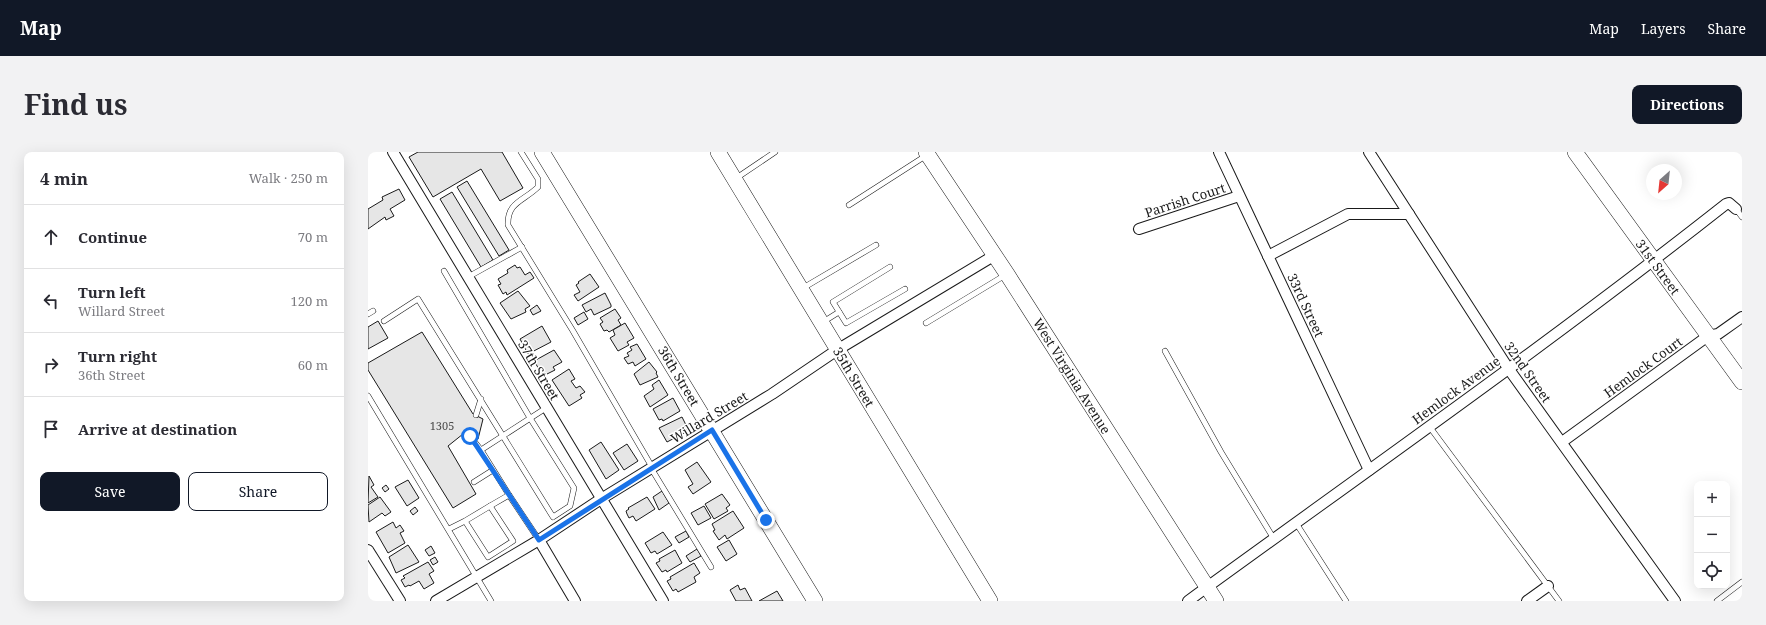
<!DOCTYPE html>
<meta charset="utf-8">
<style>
body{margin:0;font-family:"Noto Serif",serif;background:#f2f2f3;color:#2b2b33}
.controls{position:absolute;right:12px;bottom:12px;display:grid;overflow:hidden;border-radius:8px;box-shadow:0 4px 16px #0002}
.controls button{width:36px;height:36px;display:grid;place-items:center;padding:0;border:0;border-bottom:1px solid #e1e1e2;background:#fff;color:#2b2b33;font:20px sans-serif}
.compass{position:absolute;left:1278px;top:12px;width:36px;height:36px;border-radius:50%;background:#fff;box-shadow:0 4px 16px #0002;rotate:207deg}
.stop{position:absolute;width:12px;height:12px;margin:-9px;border:3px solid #1a73e8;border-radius:50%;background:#fff}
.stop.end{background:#1a73e8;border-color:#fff;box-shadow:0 1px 4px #0008}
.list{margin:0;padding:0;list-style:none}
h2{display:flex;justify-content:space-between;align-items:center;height:52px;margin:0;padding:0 16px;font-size:17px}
h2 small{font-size:13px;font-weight:400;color:#7c7c81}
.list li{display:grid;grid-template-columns:26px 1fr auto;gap:12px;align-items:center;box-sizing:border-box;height:64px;padding:0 16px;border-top:1px solid #e1e1e2}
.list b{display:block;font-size:15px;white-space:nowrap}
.list p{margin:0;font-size:13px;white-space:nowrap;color:#7c7c81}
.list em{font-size:13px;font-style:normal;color:#7c7c81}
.actions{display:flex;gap:8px;padding:12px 16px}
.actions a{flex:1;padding:9px 0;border:1px solid #111827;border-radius:8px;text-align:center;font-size:14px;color:#111827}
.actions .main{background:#111827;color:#fff}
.icon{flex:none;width:22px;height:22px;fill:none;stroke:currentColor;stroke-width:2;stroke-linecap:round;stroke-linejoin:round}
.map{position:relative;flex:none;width:1374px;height:449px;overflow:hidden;border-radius:8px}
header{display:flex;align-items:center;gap:24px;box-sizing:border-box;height:56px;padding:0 20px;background:#111827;color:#fff}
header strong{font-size:19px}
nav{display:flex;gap:22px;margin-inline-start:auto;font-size:14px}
.intro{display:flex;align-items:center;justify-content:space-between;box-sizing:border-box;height:96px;padding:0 24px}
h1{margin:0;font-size:28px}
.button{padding:10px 18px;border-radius:8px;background:#111827;color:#fff;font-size:14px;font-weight:700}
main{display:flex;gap:24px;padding:0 24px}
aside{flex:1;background:#fff;border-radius:8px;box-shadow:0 4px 16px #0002}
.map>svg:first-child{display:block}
.building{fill:#e6e6e6;stroke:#1a1a1a}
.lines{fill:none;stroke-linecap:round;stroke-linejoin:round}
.lane-casing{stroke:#1a1a1a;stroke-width:6}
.street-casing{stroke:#1a1a1a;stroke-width:12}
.secondary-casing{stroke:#1a1a1a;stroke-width:16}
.lane{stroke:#fff;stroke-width:5}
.street{stroke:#fff;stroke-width:10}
.secondary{stroke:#fff;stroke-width:15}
.route{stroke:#1a73e8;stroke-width:5}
.labels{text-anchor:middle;stroke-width:3;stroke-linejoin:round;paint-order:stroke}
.number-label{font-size:11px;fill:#4d4d4d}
.street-label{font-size:13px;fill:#1a1a1a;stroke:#fff}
</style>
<header>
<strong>Map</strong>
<nav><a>Map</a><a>Layers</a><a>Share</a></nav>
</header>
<div class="intro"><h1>Find us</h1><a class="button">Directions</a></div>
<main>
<aside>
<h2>4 min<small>Walk · 250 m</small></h2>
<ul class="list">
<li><svg class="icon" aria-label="ahead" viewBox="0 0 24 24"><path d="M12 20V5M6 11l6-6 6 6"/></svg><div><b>Continue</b></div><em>70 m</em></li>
<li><svg class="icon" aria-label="left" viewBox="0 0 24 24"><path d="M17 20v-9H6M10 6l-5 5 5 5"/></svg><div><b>Turn left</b><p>Willard Street</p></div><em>120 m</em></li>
<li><svg class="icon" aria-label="right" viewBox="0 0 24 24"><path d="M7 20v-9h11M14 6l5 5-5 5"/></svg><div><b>Turn right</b><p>36th Street</p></div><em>60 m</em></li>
<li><svg class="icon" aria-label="arrive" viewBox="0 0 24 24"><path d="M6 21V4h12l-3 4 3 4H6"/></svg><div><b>Arrive at destination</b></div></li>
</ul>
<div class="actions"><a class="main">Save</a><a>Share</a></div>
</aside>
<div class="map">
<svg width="1374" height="449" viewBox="0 0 1374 449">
<rect width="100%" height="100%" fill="#fff"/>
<g class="building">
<path d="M 50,0 L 134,0 L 155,36 L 132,49 L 113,17 L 65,45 L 41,5 Z"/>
<path d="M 99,29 L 141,98 L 131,104 L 89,35 Z"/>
<path d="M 31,37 L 37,48 L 22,57 L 26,64 L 18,68 L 17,65 L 0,77 L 0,57 L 15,48 L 14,45 Z"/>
<path d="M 84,40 L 125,108 L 113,115 L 72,47 Z"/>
<path d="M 147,113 L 149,116 L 152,115 L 157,123 L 162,120 L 166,126 L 139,143 L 138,140 L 135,142 L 130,133 L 133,132 L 130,127 L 140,121 L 139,118 Z"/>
<path d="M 222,122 L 231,135 L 210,149 L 206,143 L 212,140 L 208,133 L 211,131 L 210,130 Z"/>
<path d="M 150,139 L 162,154 L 157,157 L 158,160 L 143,167 L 132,151 Z"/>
<path d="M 237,141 L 243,153 L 243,155 L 226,163 L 223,157 L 218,160 L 214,153 Z"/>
<path d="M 169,153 L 173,159 L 165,163 L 162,158 Z"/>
<path d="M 247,157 L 253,166 L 250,168 L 253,173 L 241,180 L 239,178 L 236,179 L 232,172 L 235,170 L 232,166 Z"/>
<path d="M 216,160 L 220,167 L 210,173 L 206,166 Z"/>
<path d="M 10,169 L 20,186 L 0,197 L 0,175 Z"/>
<path d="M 257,171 L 266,186 L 259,190 L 261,193 L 250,199 L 242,186 L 247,183 L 245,178 Z"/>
<path d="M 174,174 L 183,190 L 160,202 L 152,187 Z"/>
<path d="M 54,180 L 105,262 L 115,267 L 110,287 L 95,282 L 80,294 L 108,342 L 85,356 L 0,218 L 0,211 Z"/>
<path d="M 269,192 L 278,207 L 267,214 L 265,210 L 260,212 L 256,206 L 261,204 L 259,201 L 264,198 L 262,195 Z"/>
<path d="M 186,198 L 194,210 L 185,215 L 187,218 L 179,222 L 176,220 L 174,222 L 166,209 Z"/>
<path d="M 281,210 L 289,220 L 288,221 L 290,225 L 272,233 L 266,222 Z"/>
<path d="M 201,217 L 207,227 L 203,229 L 208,236 L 212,234 L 217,240 L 212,243 L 214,246 L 201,254 L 184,228 Z"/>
<path d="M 291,228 L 300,243 L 282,255 L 276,244 L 286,237 L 284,233 Z"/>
<path d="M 305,246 L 312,259 L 295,269 L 294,267 L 291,268 L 285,257 Z"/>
<path d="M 314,265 L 320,277 L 317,278 L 318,280 L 299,290 L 291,276 Z"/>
<path d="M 233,290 L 251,318 L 238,327 L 221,298 Z"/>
<path d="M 259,292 L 270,309 L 256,318 L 245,301 Z"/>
<path d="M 329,310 L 343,330 L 325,342 L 320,335 L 325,332 L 317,318 Z"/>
<path d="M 1,324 L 6,333 L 3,335 L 10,345 L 0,351 Z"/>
<path d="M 40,328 L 51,346 L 39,354 L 27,335 Z"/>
<path d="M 18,333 L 21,337 L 17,340 L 14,336 Z"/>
<path d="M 294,339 L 301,351 L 291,358 L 285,345 Z"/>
<path d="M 354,342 L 362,353 L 358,356 L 360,359 L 346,367 L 337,352 Z"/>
<path d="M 12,345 L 23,360 L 17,364 L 14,361 L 1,370 L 0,353 Z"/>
<path d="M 279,345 L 287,357 L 268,369 L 265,364 L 261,366 L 259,362 L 258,359 L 261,357 L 260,356 Z"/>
<path d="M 336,354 L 343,366 L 330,373 L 323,361 Z"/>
<path d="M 47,355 L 50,359 L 45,363 L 42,359 Z"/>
<path d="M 365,359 L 376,376 L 359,387 L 357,383 L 351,388 L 345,379 L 347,378 L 344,372 Z"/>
<path d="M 25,370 L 28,376 L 32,373 L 36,379 L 32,381 L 37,391 L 20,401 L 8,380 Z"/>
<path d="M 318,379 L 321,385 L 311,391 L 307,385 Z"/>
<path d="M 295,380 L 304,393 L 289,402 L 287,399 L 283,401 L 277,391 Z"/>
<path d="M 361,388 L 369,402 L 358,409 L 349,395 Z"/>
<path d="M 40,393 L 51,410 L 28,421 L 21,405 Z"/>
<path d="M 63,394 L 67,401 L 61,404 L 57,398 Z"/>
<path d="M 329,397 L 333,404 L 322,410 L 318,404 Z"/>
<path d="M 307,398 L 314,411 L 299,420 L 298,418 L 294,420 L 288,411 L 292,409 L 291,407 Z"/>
<path d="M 67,405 L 70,410 L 65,413 L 62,408 Z"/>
<path d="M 60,410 L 66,419 L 61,422 L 66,431 L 56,437 L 51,429 L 42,434 L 41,433 L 37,435 L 33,428 L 37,426 L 35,424 Z"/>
<path d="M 326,411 L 332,421 L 326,425 L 328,430 L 310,440 L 308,437 L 305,439 L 299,429 L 303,427 L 302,425 Z"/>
<path d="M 370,433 L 372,438 L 377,436 L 384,449 L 368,449 L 362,438 Z"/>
<path d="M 409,439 L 415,449 L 391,449 Z"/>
</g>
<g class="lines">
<g class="lane-casing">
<g id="lane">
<path d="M 153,0 L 170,27 L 170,35 C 156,49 139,50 140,73 L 205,179 L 284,315"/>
<path d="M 367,27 L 407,0"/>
<path d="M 481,53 L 559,3"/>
<path d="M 1368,57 L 1374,65"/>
<path d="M 522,115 L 465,150 L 478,171 L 537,137"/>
<path d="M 100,125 L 154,95"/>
<path d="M 435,136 L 508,93"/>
<path d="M 0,162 L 5,159"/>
<path d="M 16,169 L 50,147 L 185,365 L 202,354 L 206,336 L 162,266 L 76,119"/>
<path d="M 455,170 L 471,160"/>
<path d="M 558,171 L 639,122"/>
<path d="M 797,199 L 853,300 L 906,387"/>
<path d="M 0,244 L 123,449"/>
<path d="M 108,263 L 113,247"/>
<path d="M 1061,274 L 1191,449"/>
<path d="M 102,284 L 113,298 L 141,343 L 122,354"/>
<path d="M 113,298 L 178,256"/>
<path d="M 283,316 L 343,415"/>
<path d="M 106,330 L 125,318"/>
<path d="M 141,343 L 171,388"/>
<path d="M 928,371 L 978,449"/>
<path d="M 81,377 L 97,369 L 120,405 L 145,389 L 122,354 L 97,369"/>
<path d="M 1349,449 L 1374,430"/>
</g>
</g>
<g class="street-casing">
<g id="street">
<path d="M 25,0 L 295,449"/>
<path d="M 851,0 L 1001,318"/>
<path d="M 1001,0 L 1140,216 L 1307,449"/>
<path d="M 771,77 L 871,44"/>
<path d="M 900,104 L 980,62 L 1041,62"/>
<path d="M 1194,290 L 1340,184 L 1350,182 L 1374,165"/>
<path d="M 171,388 L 207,449"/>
<path d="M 0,398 L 32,449"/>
<path d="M 68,449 L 171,388 L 233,347 L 404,242 L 469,198 L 627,103"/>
<path d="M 820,449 C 1000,318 1183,190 1358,52 L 1361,51 L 1368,57"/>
<path d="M 1159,449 L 1180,434"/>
</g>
</g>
<g class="secondary-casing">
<g id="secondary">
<path d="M 174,0 L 447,449"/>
<path d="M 350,0 L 622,449"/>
<path d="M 558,0 L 639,122 L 848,449"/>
<path d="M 1207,0 L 1374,230"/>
</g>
</g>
<use href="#lane" class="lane"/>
<use href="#street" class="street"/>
<use href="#secondary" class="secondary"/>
</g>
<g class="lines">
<path class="route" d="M 102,284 L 171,388 L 344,278 L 398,368"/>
</g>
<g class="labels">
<g class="number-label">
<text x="74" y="278">1305</text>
</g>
<g class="street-label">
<text transform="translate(817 48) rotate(-18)" y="5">Parrish Court</text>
<text transform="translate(1290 115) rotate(54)" y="5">31st Street</text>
<text transform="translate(938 153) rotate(65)" y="5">33rd Street</text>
<text transform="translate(1275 215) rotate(-36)" y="5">Hemlock Court</text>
<text transform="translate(171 218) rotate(59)" y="5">37th Street</text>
<text transform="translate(1160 220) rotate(55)" y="5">32nd Street</text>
<text transform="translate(311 224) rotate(59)" y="5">36th Street</text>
<text transform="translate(704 224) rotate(58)" y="5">West Virginia Avenue</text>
<text transform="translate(486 225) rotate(59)" y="5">35th Street</text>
<text transform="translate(1088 238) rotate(-36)" y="5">Hemlock Avenue</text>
<text transform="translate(341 265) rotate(-31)" y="5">Willard Street</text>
</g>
</g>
</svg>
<div class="controls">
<button>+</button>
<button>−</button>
<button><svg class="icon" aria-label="locate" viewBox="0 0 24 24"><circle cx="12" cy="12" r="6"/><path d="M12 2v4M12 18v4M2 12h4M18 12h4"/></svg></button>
</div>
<svg class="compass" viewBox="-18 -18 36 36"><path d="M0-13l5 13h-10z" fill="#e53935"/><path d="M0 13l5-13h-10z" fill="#7c7c81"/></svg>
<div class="stop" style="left:102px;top:284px"></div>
<div class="stop end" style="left:398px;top:368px"></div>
</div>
</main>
